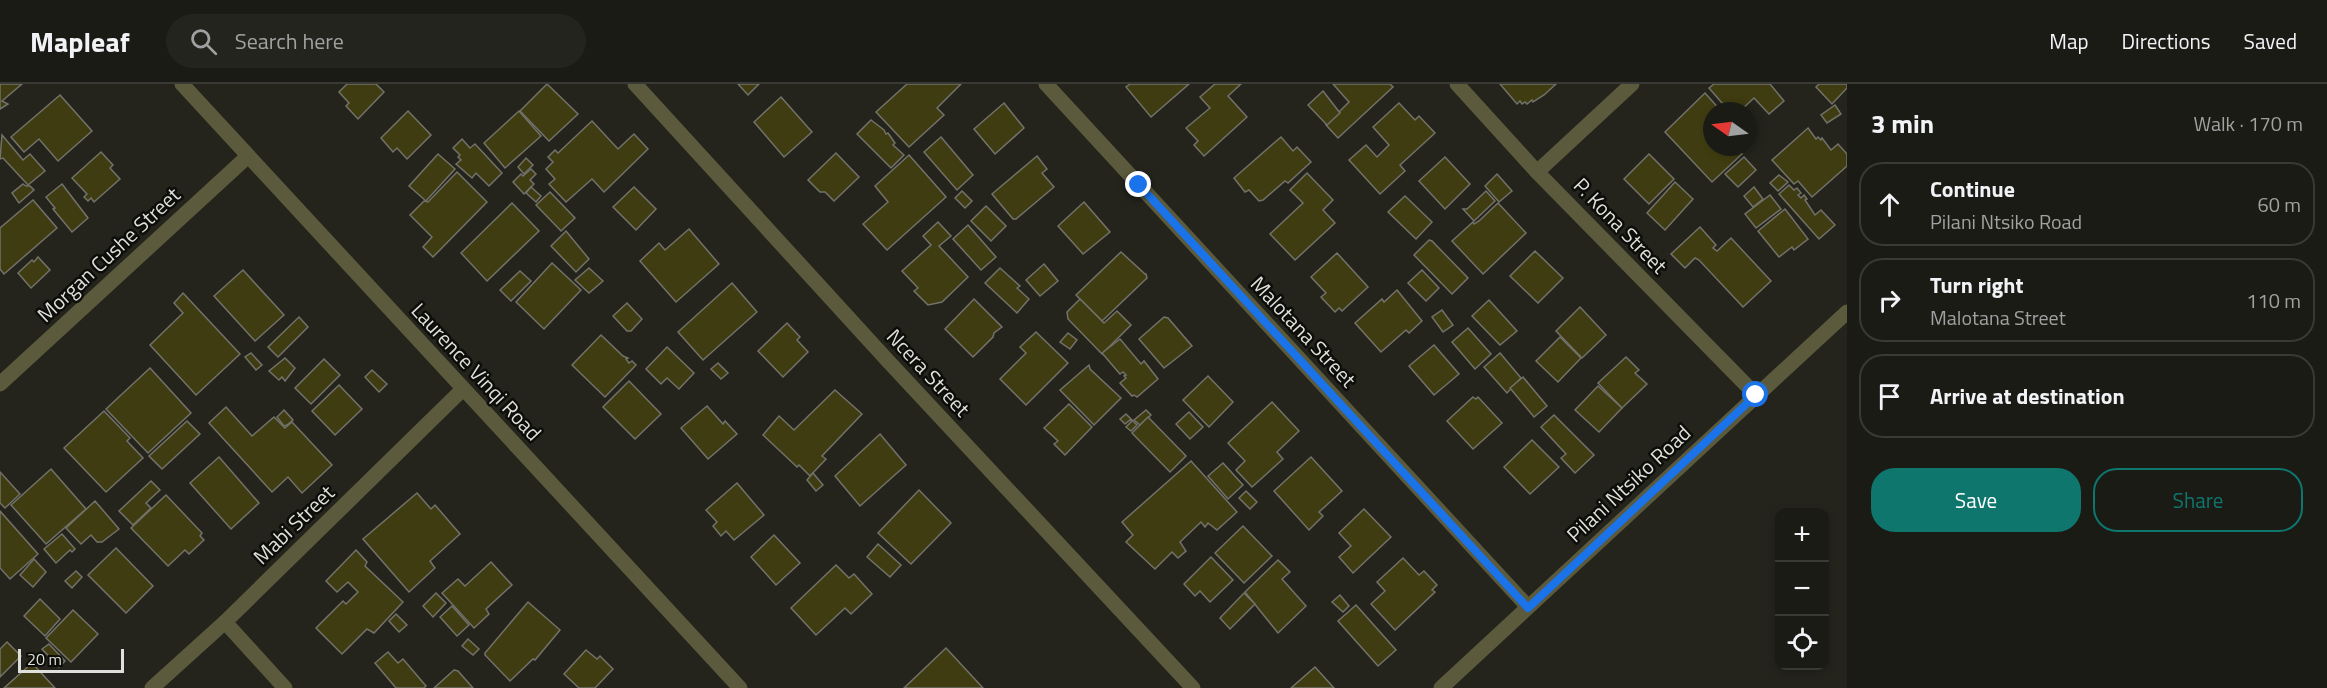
<!DOCTYPE html>
<meta charset="utf-8">
<style>
body{margin:0;font-family:"Titillium Web",sans-serif;background:#24241f;color:#f1f3f6}
.controls{position:absolute;right:18px;bottom:18px;display:grid;overflow:hidden;border-radius:12px;box-shadow:0 3px 9px #0003}
.controls button{width:54px;height:54px;display:grid;place-items:center;padding:0;border:0;border-bottom:2px solid #393935;background:#1b1b16;color:#f1f3f6;font:30px sans-serif}
.compass{position:absolute;left:1703px;top:18px;width:54px;height:54px;border-radius:50%;background:#1b1b16;box-shadow:0 3px 9px #0003;rotate:284deg}
.scale{position:absolute;left:18px;bottom:15px;width:106px;box-sizing:border-box;padding-left:6px;border:3px solid #dfdfdb;border-top:0;font-size:16px;line-height:21px;white-space:nowrap;color:#dfdfdb;-webkit-text-stroke:4px #0d0d0a;paint-order:stroke}
.stop{position:absolute;width:18px;height:18px;margin:-14px;border:4px solid #1a73e8;border-radius:50%;background:#fff}
.stop.end{background:#1a73e8;border-color:#fff;box-shadow:0 2px 6px #0008}
.list{margin:0;padding:0;list-style:none}
h2{display:flex;justify-content:space-between;align-items:center;height:78px;margin:0;padding:0 24px;font-size:26px}
h2 small{font-size:20px;font-weight:400;color:#a0a1a1}
.list li{display:grid;grid-template-columns:39px 1fr auto;gap:18px;align-items:center;box-sizing:border-box;height:84px;margin:0 12px 12px;padding:0 12px;border:2px solid #393935;border-radius:24px}
.list b{display:block;font-size:22px;white-space:nowrap}
.list p{margin:0;font-size:20px;white-space:nowrap;color:#a0a1a1}
.list em{font-size:20px;font-style:normal;color:#a0a1a1}
.actions{display:flex;gap:12px;padding:18px 24px}
.actions a{flex:1;padding:14px 0;border:2px solid #0f766e;border-radius:24px;text-align:center;font-size:21px;color:#0f766e}
.actions .main{background:#0f766e;color:#fff}
.icon{flex:none;width:33px;height:33px;fill:none;stroke:currentColor;stroke-width:2;stroke-linecap:round;stroke-linejoin:round}
.map{position:relative;flex:none;width:1847px;height:604px;overflow:hidden}
header{display:flex;align-items:center;gap:36px;box-sizing:border-box;height:84px;padding:0 30px;background:#1b1b16;border-bottom:2px solid #393935}
header strong{font-size:28px}
nav{display:flex;gap:33px;margin-inline-start:auto;font-size:21px}
.search{width:420px;height:54px;background:#24241f;display:flex;align-items:center;gap:15px;box-sizing:border-box;padding:0 21px;border-radius:33px;color:#a0a1a1;font-size:22px}
main{display:flex}
aside{flex:1;background:#1b1b16}
.map>svg:first-child{display:block}
.building{fill:#3f3c11;stroke:#72726a;stroke-width:1.5}
.lines{fill:none;stroke-linecap:round;stroke-linejoin:round}
.minor{stroke:#5c5a3c;stroke-width:15}
.route{stroke:#1a73e8;stroke-width:8}
.labels{text-anchor:middle;stroke-width:5;stroke-linejoin:round;paint-order:stroke}
.street-label{font-size:21px;fill:#dfdfdb;stroke:#0d0d0a}
</style>
<header>
<strong>Mapleaf</strong>
<div class="search"><svg class="icon" aria-label="search" viewBox="0 0 24 24"><circle cx="10" cy="10" r="6"/><path d="M15 15l6 6"/></svg>Search here</div>
<nav><a>Map</a><a>Directions</a><a>Saved</a></nav>
</header>
<main>
<div class="map">
<svg width="1847" height="604" viewBox="0 0 1847 604">
<rect width="100%" height="100%" fill="#24241d"/>
<g class="building">
<path d="M 0,0 L 22,0 L 2,17 L 8,20 L 0,25 Z"/>
<path d="M 347,0 L 376,0 L 384,8 L 358,35 L 346,22 L 349,19 L 339,8 Z"/>
<path d="M 547,0 L 578,30 L 549,57 L 520,27 Z"/>
<path d="M 738,0 L 759,0 L 748,11 Z"/>
<path d="M 907,0 L 961,0 L 937,24 L 944,31 L 909,63 L 876,28 Z"/>
<path d="M 1130,0 L 1189,0 L 1151,33 L 1126,3 Z"/>
<path d="M 1215,0 L 1241,0 L 1228,12 L 1247,33 L 1204,72 L 1194,61 L 1198,57 L 1186,44 L 1210,24 L 1200,13 Z"/>
<path d="M 1333,0 L 1390,0 L 1393,3 L 1338,54 L 1326,41 L 1349,18 Z"/>
<path d="M 1500,0 L 1556,0 L 1544,11 L 1533,18 L 1532,16 L 1527,20 L 1525,18 L 1522,20 L 1520,17 L 1517,20 Z"/>
<path d="M 1714,0 L 1770,0 L 1784,17 L 1769,30 L 1754,14 L 1740,27 L 1729,27 L 1709,4 Z"/>
<path d="M 1819,0 L 1847,0 L 1847,4 L 1832,20 L 1816,3 Z"/>
<path d="M 1323,7 L 1340,29 L 1327,41 L 1308,21 Z"/>
<path d="M 1705,9 L 1721,27 L 1712,27 L 1712,63 L 1736,63 L 1742,70 L 1712,98 L 1665,48 Z"/>
<path d="M 60,11 L 92,47 L 58,77 L 39,55 L 24,68 L 11,53 Z"/>
<path d="M 781,13 L 812,48 L 784,73 L 754,38 Z"/>
<path d="M 1004,19 L 1024,44 L 995,70 L 974,45 Z"/>
<path d="M 1399,19 L 1415,36 L 1419,32 L 1435,49 L 1400,81 L 1405,87 L 1380,110 L 1349,76 L 1366,61 L 1377,73 L 1389,61 L 1373,43 Z"/>
<path d="M 1835,21 L 1841,30 L 1827,39 L 1821,31 Z"/>
<path d="M 408,27 L 431,51 L 407,75 L 397,64 L 393,68 L 381,54 Z"/>
<path d="M 519,27 L 541,52 L 505,84 L 484,59 Z"/>
<path d="M 871,36 L 884,46 L 886,50 L 888,49 L 895,59 L 893,61 L 904,71 L 891,84 L 857,50 Z"/>
<path d="M 592,37 L 618,65 L 634,50 L 648,65 L 604,108 L 592,95 L 566,118 L 549,100 L 555,95 L 546,85 L 553,78 L 548,73 L 555,66 L 558,69 Z"/>
<path d="M 1808,44 L 1816,55 L 1818,53 L 1821,56 L 1822,54 L 1831,66 L 1838,60 L 1847,70 L 1847,82 L 1812,113 L 1798,97 L 1794,100 L 1772,76 Z"/>
<path d="M 2,51 L 23,76 L 30,70 L 45,87 L 28,101 L 3,74 L 0,75 Z"/>
<path d="M 941,53 L 973,91 L 957,106 L 924,68 Z"/>
<path d="M 1281,53 L 1293,67 L 1297,63 L 1311,78 L 1288,99 L 1285,97 L 1263,116 L 1259,117 L 1249,106 L 1245,108 L 1234,94 Z"/>
<path d="M 462,55 L 470,64 L 475,60 L 502,89 L 489,102 L 476,89 L 472,94 L 456,80 L 461,76 L 458,73 L 460,71 L 453,64 Z"/>
<path d="M 101,68 L 113,81 L 110,84 L 120,95 L 94,118 L 91,114 L 88,117 L 84,113 L 87,110 L 72,94 Z"/>
<path d="M 836,69 L 859,93 L 834,117 L 825,108 L 820,108 L 808,96 Z"/>
<path d="M 438,70 L 455,85 L 426,117 L 409,102 Z"/>
<path d="M 1649,70 L 1674,95 L 1649,120 L 1624,95 Z"/>
<path d="M 909,71 L 946,113 L 887,166 L 863,140 L 888,118 L 875,102 Z"/>
<path d="M 1037,72 L 1047,85 L 1042,89 L 1054,103 L 1016,135 L 1013,135 L 992,110 Z"/>
<path d="M 1445,73 L 1470,100 L 1445,125 L 1419,97 Z"/>
<path d="M 1744,73 L 1756,86 L 1738,103 L 1725,90 Z"/>
<path d="M 526,74 L 533,81 L 524,90 L 518,83 Z"/>
<path d="M 531,85 L 536,90 L 530,96 L 534,100 L 524,110 L 513,98 L 521,90 L 523,92 Z"/>
<path d="M 457,88 L 487,118 L 433,173 L 423,163 L 432,153 L 410,131 L 424,117 L 428,118 Z"/>
<path d="M 1307,89 L 1333,116 L 1323,126 L 1335,139 L 1295,176 L 1270,150 L 1303,119 L 1290,106 Z"/>
<path d="M 1497,90 L 1512,107 L 1499,118 L 1485,102 Z"/>
<path d="M 1779,91 L 1788,98 L 1778,107 L 1770,99 Z"/>
<path d="M 1675,98 L 1693,115 L 1665,146 L 1647,129 Z"/>
<path d="M 23,100 L 26,102 L 30,102 L 34,106 L 19,119 L 12,109 Z"/>
<path d="M 62,100 L 88,134 L 72,148 L 53,125 L 55,124 L 46,113 Z"/>
<path d="M 1789,101 L 1794,106 L 1797,104 L 1801,109 L 1798,111 L 1801,114 L 1804,111 L 1807,115 L 1805,116 L 1815,131 L 1821,126 L 1835,141 L 1819,155 L 1779,110 Z"/>
<path d="M 531,103 L 541,112 L 536,118 L 526,109 Z"/>
<path d="M 634,103 L 656,125 L 636,146 L 613,123 Z"/>
<path d="M 1754,103 L 1763,115 L 1753,123 L 1744,112 Z"/>
<path d="M 962,107 L 972,117 L 965,124 L 955,114 Z"/>
<path d="M 1486,107 L 1495,117 L 1474,137 L 1463,125 L 1467,125 Z"/>
<path d="M 550,108 L 575,134 L 561,147 L 536,121 Z"/>
<path d="M 1770,111 L 1781,125 L 1756,144 L 1745,130 Z"/>
<path d="M 1405,112 L 1432,138 L 1416,155 L 1388,128 Z"/>
<path d="M 33,116 L 57,144 L 4,190 L 0,185 L 0,144 Z"/>
<path d="M 1084,118 L 1110,148 L 1083,170 L 1058,142 Z"/>
<path d="M 512,119 L 539,147 L 487,197 L 461,169 Z"/>
<path d="M 1498,119 L 1526,149 L 1483,190 L 1452,157 L 1473,138 L 1474,140 L 1479,137 Z"/>
<path d="M 986,122 L 1006,142 L 991,157 L 971,137 Z"/>
<path d="M 1785,125 L 1808,155 L 1794,166 L 1792,163 L 1779,173 L 1758,147 Z"/>
<path d="M 938,138 L 951,152 L 939,162 L 968,193 L 942,218 L 928,221 L 914,207 L 918,204 L 902,187 L 931,161 L 923,152 Z"/>
<path d="M 968,141 L 996,173 L 981,186 L 953,155 Z"/>
<path d="M 1700,143 L 1716,161 L 1713,164 L 1717,167 L 1731,154 L 1771,197 L 1743,223 L 1699,176 L 1695,174 L 1685,184 L 1671,170 Z"/>
<path d="M 689,145 L 719,180 L 676,218 L 640,177 L 659,159 L 665,166 Z"/>
<path d="M 566,147 L 589,175 L 576,188 L 551,162 Z"/>
<path d="M 1429,156 L 1432,157 L 1468,194 L 1452,210 L 1414,171 Z"/>
<path d="M 1535,167 L 1563,194 L 1538,219 L 1510,192 Z"/>
<path d="M 1121,168 L 1145,190 L 1146,190 L 1147,194 L 1102,237 L 1076,211 Z"/>
<path d="M 1337,169 L 1368,203 L 1342,227 L 1339,224 L 1335,228 L 1321,213 L 1326,209 L 1311,193 Z"/>
<path d="M 38,173 L 50,186 L 31,204 L 18,189 L 32,176 L 34,178 Z"/>
<path d="M 552,179 L 581,206 L 544,245 L 516,218 Z"/>
<path d="M 1044,180 L 1058,197 L 1040,212 L 1026,196 Z"/>
<path d="M 589,184 L 603,197 L 589,209 L 575,196 Z"/>
<path d="M 1000,184 L 1020,202 L 1017,204 L 1029,215 L 1017,229 L 985,199 Z"/>
<path d="M 243,186 L 284,231 L 255,257 L 214,212 Z"/>
<path d="M 1422,186 L 1439,204 L 1426,217 L 1408,199 Z"/>
<path d="M 520,187 L 531,197 L 511,217 L 500,206 Z"/>
<path d="M 732,199 L 757,228 L 703,276 L 678,248 Z"/>
<path d="M 1397,206 L 1422,237 L 1409,249 L 1406,246 L 1381,268 L 1355,239 L 1382,215 L 1384,218 Z"/>
<path d="M 183,209 L 240,270 L 196,311 L 150,261 L 183,229 L 174,219 Z"/>
<path d="M 974,215 L 1002,243 L 994,249 L 993,253 L 973,273 L 945,245 Z"/>
<path d="M 1080,215 L 1104,239 L 1117,227 L 1131,241 L 1102,270 L 1068,235 L 1067,228 Z"/>
<path d="M 1489,216 L 1517,247 L 1500,261 L 1472,232 Z"/>
<path d="M 627,219 L 642,235 L 631,247 L 627,247 L 613,232 Z"/>
<path d="M 1580,223 L 1606,251 L 1582,274 L 1556,247 Z"/>
<path d="M 1442,226 L 1453,241 L 1443,248 L 1432,233 Z"/>
<path d="M 299,233 L 308,243 L 278,273 L 268,263 Z"/>
<path d="M 1164,233 L 1168,234 L 1192,262 L 1164,284 L 1139,255 Z"/>
<path d="M 787,239 L 800,253 L 797,256 L 808,268 L 783,293 L 758,267 Z"/>
<path d="M 1468,244 L 1491,270 L 1475,285 L 1452,258 Z"/>
<path d="M 1036,248 L 1068,279 L 1026,321 L 1000,295 L 1026,269 L 1020,263 Z"/>
<path d="M 1068,249 L 1077,256 L 1070,265 L 1060,258 Z"/>
<path d="M 601,251 L 623,272 L 628,274 L 626,275 L 629,279 L 632,277 L 636,281 L 605,313 L 572,281 Z"/>
<path d="M 1560,253 L 1581,274 L 1558,298 L 1536,277 Z"/>
<path d="M 1120,255 L 1141,280 L 1144,277 L 1158,295 L 1137,313 L 1134,311 L 1132,312 L 1120,299 L 1126,294 L 1124,292 L 1126,291 L 1123,288 L 1120,290 L 1102,269 Z"/>
<path d="M 1434,261 L 1459,290 L 1434,311 L 1409,282 Z"/>
<path d="M 667,263 L 694,289 L 679,305 L 667,294 L 661,300 L 646,285 Z"/>
<path d="M 251,269 L 262,281 L 256,286 L 245,273 Z"/>
<path d="M 1500,269 L 1521,294 L 1507,309 L 1484,283 Z"/>
<path d="M 1626,273 L 1639,286 L 1635,289 L 1647,300 L 1622,324 L 1598,299 Z"/>
<path d="M 285,274 L 295,284 L 285,297 L 282,293 L 279,296 L 269,287 Z"/>
<path d="M 324,275 L 340,291 L 311,320 L 295,304 Z"/>
<path d="M 718,279 L 728,289 L 721,295 L 711,285 Z"/>
<path d="M 1089,281 L 1090,285 L 1121,314 L 1094,341 L 1060,306 Z"/>
<path d="M 150,284 L 191,329 L 148,369 L 106,325 Z"/>
<path d="M 372,286 L 387,300 L 379,308 L 365,293 Z"/>
<path d="M 1208,292 L 1233,318 L 1209,343 L 1183,316 Z"/>
<path d="M 1523,293 L 1547,322 L 1534,333 L 1510,304 Z"/>
<path d="M 629,297 L 661,330 L 635,355 L 603,323 Z"/>
<path d="M 339,301 L 362,325 L 335,351 L 312,327 Z"/>
<path d="M 1598,302 L 1622,324 L 1599,348 L 1575,326 Z"/>
<path d="M 835,306 L 862,330 L 822,372 L 826,375 L 810,392 L 799,381 L 797,383 L 763,351 L 779,332 L 794,346 Z"/>
<path d="M 1473,313 L 1476,315 L 1478,313 L 1502,339 L 1473,365 L 1447,337 Z"/>
<path d="M 1272,318 L 1299,347 L 1277,368 L 1283,375 L 1252,403 L 1236,386 L 1245,377 L 1228,359 Z"/>
<path d="M 1069,320 L 1092,343 L 1065,371 L 1054,360 L 1058,357 L 1044,344 Z"/>
<path d="M 707,322 L 723,340 L 725,337 L 737,350 L 708,375 L 681,344 Z"/>
<path d="M 226,323 L 252,352 L 274,333 L 285,344 L 292,338 L 332,381 L 302,409 L 288,393 L 272,408 L 209,339 Z"/>
<path d="M 284,326 L 293,336 L 287,341 L 284,342 L 277,333 Z"/>
<path d="M 1146,326 L 1151,331 L 1140,341 L 1134,336 Z"/>
<path d="M 104,327 L 130,354 L 127,357 L 143,374 L 106,408 L 64,364 Z"/>
<path d="M 1189,328 L 1203,343 L 1190,355 L 1176,340 Z"/>
<path d="M 1126,330 L 1137,341 L 1131,347 L 1126,343 L 1132,337 L 1130,336 L 1125,340 L 1120,335 Z"/>
<path d="M 1554,331 L 1594,371 L 1575,389 L 1561,374 L 1566,370 L 1541,343 Z"/>
<path d="M 1148,333 L 1186,372 L 1170,388 L 1132,349 Z"/>
<path d="M 187,337 L 200,350 L 162,385 L 149,372 Z"/>
<path d="M 880,350 L 906,381 L 860,422 L 835,392 Z"/>
<path d="M 1532,356 L 1559,383 L 1530,410 L 1504,383 Z"/>
<path d="M 219,373 L 259,419 L 231,445 L 190,399 Z"/>
<path d="M 1311,373 L 1342,407 L 1319,428 L 1323,432 L 1309,446 L 1274,407 Z"/>
<path d="M 1191,377 L 1237,428 L 1217,446 L 1208,439 L 1205,443 L 1201,438 L 1180,458 L 1186,467 L 1178,474 L 1172,468 L 1155,485 L 1126,458 L 1133,451 L 1122,438 Z"/>
<path d="M 1223,379 L 1243,401 L 1228,415 L 1208,392 Z"/>
<path d="M 51,385 L 86,425 L 46,460 L 11,421 Z"/>
<path d="M 0,388 L 20,410 L 5,424 L 0,419 Z"/>
<path d="M 813,389 L 823,401 L 816,407 L 807,396 Z"/>
<path d="M 151,397 L 160,406 L 146,419 L 151,424 L 133,441 L 119,427 Z"/>
<path d="M 737,399 L 764,431 L 734,456 L 726,447 L 721,452 L 713,442 L 717,438 L 706,426 Z"/>
<path d="M 919,406 L 951,439 L 911,480 L 878,449 Z"/>
<path d="M 1246,407 L 1257,418 L 1250,425 L 1239,414 Z"/>
<path d="M 417,409 L 431,425 L 435,421 L 460,450 L 430,477 L 435,484 L 409,508 L 363,455 Z"/>
<path d="M 166,411 L 202,449 L 200,452 L 204,456 L 189,470 L 185,466 L 168,482 L 131,444 Z"/>
<path d="M 95,417 L 119,445 L 102,458 L 97,458 L 91,451 L 81,460 L 66,444 Z"/>
<path d="M 1364,425 L 1391,453 L 1353,489 L 1339,473 L 1351,462 L 1339,449 Z"/>
<path d="M 0,427 L 38,470 L 10,495 L 0,484 Z"/>
<path d="M 1243,442 L 1272,472 L 1244,499 L 1215,469 Z"/>
<path d="M 62,450 L 75,465 L 72,468 L 70,466 L 56,479 L 44,465 Z"/>
<path d="M 774,451 L 800,479 L 776,501 L 751,473 Z"/>
<path d="M 878,460 L 901,481 L 890,493 L 867,473 Z"/>
<path d="M 116,464 L 153,502 L 126,529 L 88,491 Z"/>
<path d="M 356,466 L 367,478 L 365,482 L 403,518 L 374,549 L 367,545 L 342,570 L 316,544 L 343,517 L 346,520 L 358,508 L 348,498 L 337,508 L 326,497 Z"/>
<path d="M 1211,473 L 1233,496 L 1210,518 L 1200,507 L 1195,512 L 1184,500 Z"/>
<path d="M 1403,474 L 1419,491 L 1424,487 L 1437,501 L 1432,506 L 1435,508 L 1395,546 L 1371,520 L 1385,507 L 1377,498 Z"/>
<path d="M 34,475 L 46,488 L 33,503 L 20,491 Z"/>
<path d="M 1278,476 L 1290,488 L 1282,495 L 1306,522 L 1278,549 L 1245,508 Z"/>
<path d="M 491,478 L 512,501 L 486,525 L 489,530 L 474,544 L 442,509 L 458,495 L 465,502 Z"/>
<path d="M 836,481 L 849,494 L 854,490 L 872,510 L 851,530 L 845,524 L 816,551 L 791,524 Z"/>
<path d="M 76,487 L 82,493 L 72,504 L 65,497 Z"/>
<path d="M 436,509 L 446,519 L 433,533 L 423,522 Z"/>
<path d="M 1244,509 L 1255,520 L 1230,545 L 1220,534 Z"/>
<path d="M 1340,511 L 1349,522 L 1343,528 L 1332,518 Z"/>
<path d="M 40,515 L 60,535 L 45,552 L 24,532 Z"/>
<path d="M 528,518 L 560,546 L 535,576 L 533,575 L 510,597 L 485,571 L 485,569 Z"/>
<path d="M 1356,521 L 1396,566 L 1378,582 L 1338,537 Z"/>
<path d="M 452,522 L 469,541 L 457,552 L 440,533 Z"/>
<path d="M 73,526 L 98,550 L 71,578 L 46,554 Z"/>
<path d="M 396,530 L 407,541 L 399,548 L 389,537 Z"/>
<path d="M 468,555 L 479,565 L 473,571 L 462,562 Z"/>
<path d="M 7,558 L 21,572 L 0,593 L 0,565 Z"/>
<path d="M 49,560 L 65,577 L 59,583 L 42,565 Z"/>
<path d="M 946,564 L 983,604 L 904,604 Z"/>
<path d="M 586,566 L 597,575 L 600,572 L 613,585 L 595,604 L 579,604 L 564,590 Z"/>
<path d="M 388,568 L 398,579 L 403,575 L 426,602 L 424,604 L 396,604 L 375,579 Z"/>
<path d="M 32,579 L 55,604 L 4,604 Z"/>
<path d="M 1315,583 L 1334,604 L 1291,604 Z"/>
<path d="M 454,586 L 458,587 L 473,604 L 434,604 Z"/>
</g>
<g class="lines">
<g class="minor">
<path d="M 182,0 L 740,604"/>
<path d="M 635,0 L 888,277 L 1193,604"/>
<path d="M 1046,0 L 1528,523"/>
<path d="M 1457,0 L 1537,88 L 1756,311"/>
<path d="M 1537,88 L 1632,0"/>
<path d="M 0,300 L 247,73"/>
<path d="M 225,538 L 285,604"/>
<path d="M 152,604 L 225,538 L 463,305"/>
<path d="M 1441,604 L 1847,228"/>
</g>
</g>
<g class="lines">
<path class="route" d="M 1139,101 L 1528,524 L 1756,311"/>
</g>
<g class="labels">
<g class="street-label">
<text transform="translate(1620 142) rotate(46)" y="7">P. Kona Street</text>
<text transform="translate(109 171) rotate(-43)" y="7">Morgan Cushe Street</text>
<text transform="translate(1303 248) rotate(47)" y="7">Malotana Street</text>
<text transform="translate(476 288) rotate(47)" y="7">Laurence Vinqi Road</text>
<text transform="translate(928 289) rotate(47)" y="7">Ncera Street</text>
<text transform="translate(1629 400) rotate(-43)" y="7">Pilani Ntsiko Road</text>
<text transform="translate(294 441) rotate(-44)" y="7">Mabi Street</text>
</g>
</g>
</svg>
<div class="controls">
<button>+</button>
<button>−</button>
<button><svg class="icon" aria-label="locate" viewBox="0 0 24 24"><circle cx="12" cy="12" r="6"/><path d="M12 2v4M12 18v4M2 12h4M18 12h4"/></svg></button>
</div>
<svg class="compass" viewBox="-18 -18 36 36"><path d="M0-13l5 13h-10z" fill="#e53935"/><path d="M0 13l5-13h-10z" fill="#a0a1a1"/></svg>
<div class="scale">20 m</div>
<div class="stop" style="left:1756px;top:311px"></div>
<div class="stop end" style="left:1139px;top:101px"></div>
</div>
<aside>
<h2>3 min<small>Walk · 170 m</small></h2>
<ul class="list">
<li><svg class="icon" aria-label="ahead" viewBox="0 0 24 24"><path d="M12 20V5M6 11l6-6 6 6"/></svg><div><b>Continue</b><p>Pilani Ntsiko Road</p></div><em>60 m</em></li>
<li><svg class="icon" aria-label="right" viewBox="0 0 24 24"><path d="M7 20v-9h11M14 6l5 5-5 5"/></svg><div><b>Turn right</b><p>Malotana Street</p></div><em>110 m</em></li>
<li><svg class="icon" aria-label="arrive" viewBox="0 0 24 24"><path d="M6 21V4h12l-3 4 3 4H6"/></svg><div><b>Arrive at destination</b></div></li>
</ul>
<div class="actions"><a class="main">Save</a><a>Share</a></div>
</aside>
</main>
